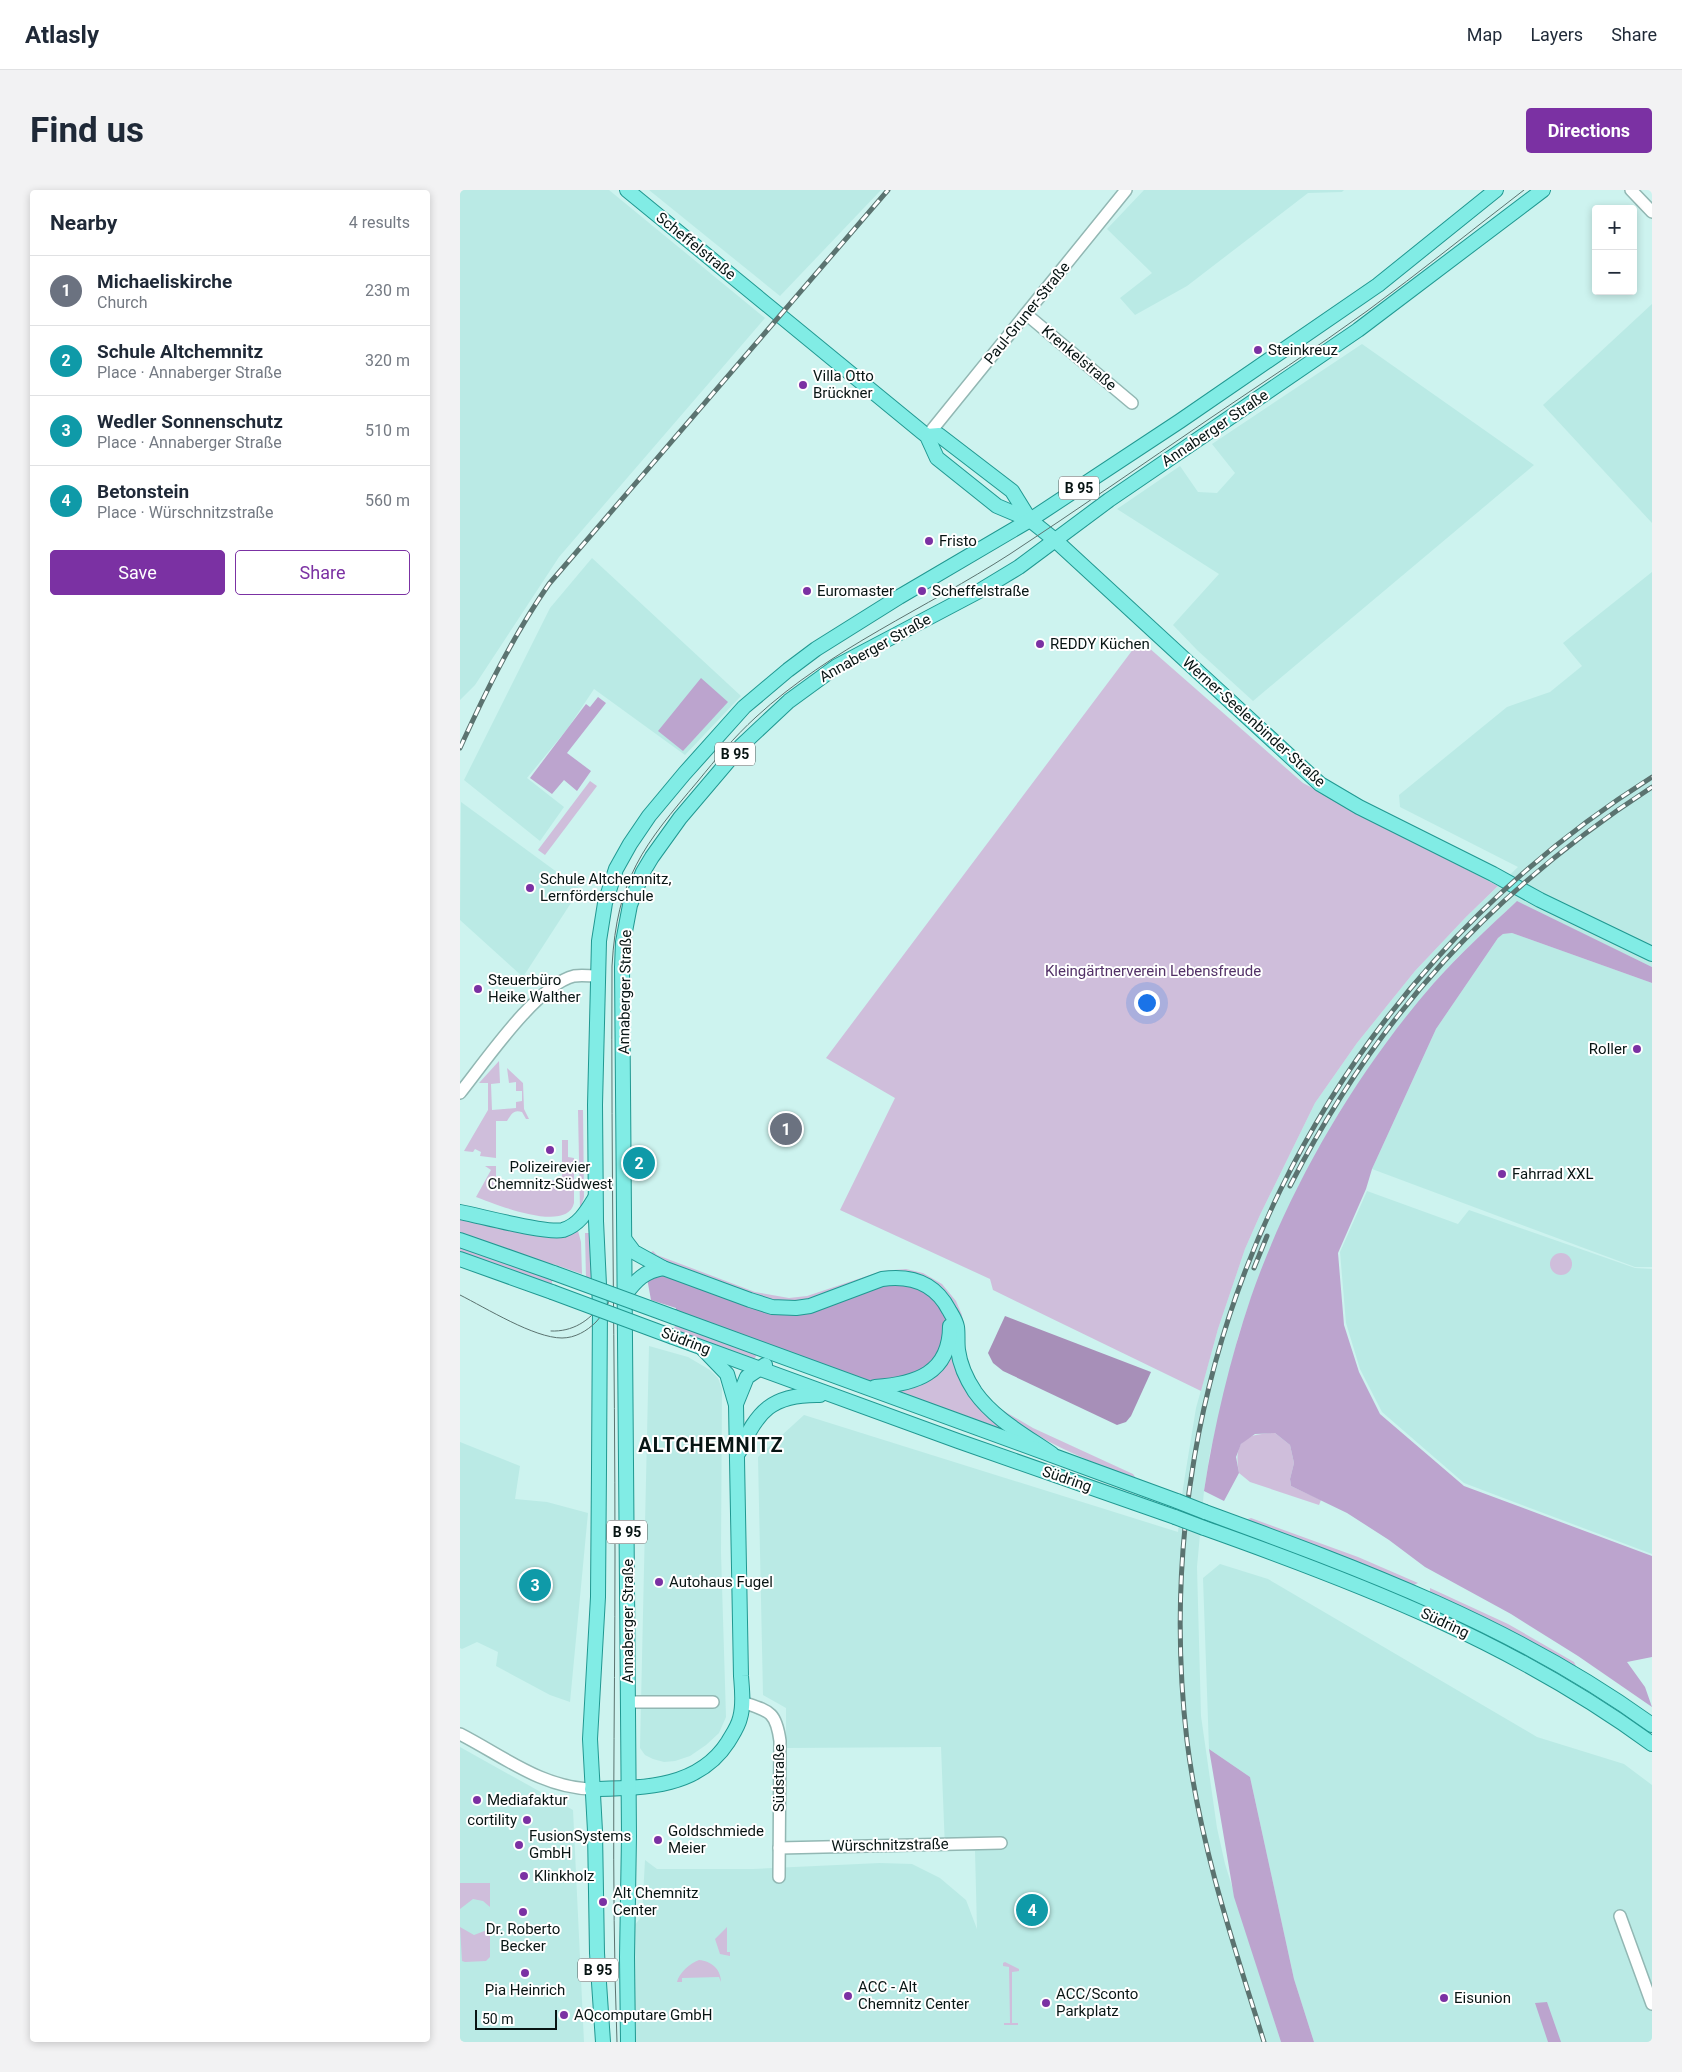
<!DOCTYPE html>
<meta charset="utf-8">
<style>
body{margin:0;font-family:Roboto,sans-serif;background:#f2f2f3;color:#1f2937}
.controls{position:absolute;right:15px;top:15px;display:grid;overflow:hidden;border-radius:5px;box-shadow:0 2px 8px #0003}
.controls button{width:45px;height:45px;display:grid;place-items:center;padding:0;border:0;border-bottom:1px solid #e0e1e3;background:#fff;color:#1f2937;font:25px sans-serif}
.scale{position:absolute;left:15px;bottom:12px;width:82px;box-sizing:border-box;padding-left:5px;border:2px solid #081514;border-top:0;font-size:14px;line-height:18px;white-space:nowrap;color:#081514;-webkit-text-stroke:4px #fff;paint-order:stroke}
.you{position:absolute;left:686px;top:812px;width:18px;height:18px;margin:-12px;border:4px solid #fff;border-radius:50%;background:#1a73e8;box-shadow:0 0 0 8px #1a73e833}
.badge{display:grid;place-items:center;width:32px;height:32px;border-radius:50%;background:#7b31a3;color:#fff;font-size:16px;font-weight:700}
.pin{position:absolute;translate:-50% -50%;border:2px solid #fff;box-shadow:0 1px 5px #0006}
.list{margin:0;padding:0;list-style:none}
h2{display:flex;justify-content:space-between;align-items:center;height:65px;margin:0;padding:0 20px;font-size:21px}
h2 small{font-size:16px;font-weight:400;color:#747a83}
.list li{display:grid;grid-template-columns:32px 1fr auto;gap:15px;align-items:center;box-sizing:border-box;height:70px;padding:0 20px;border-top:1px solid #e0e1e3}
.list b{display:block;font-size:19px;white-space:nowrap}
.list p{margin:0;font-size:16px;white-space:nowrap;color:#747a83}
.list em{font-size:16px;font-style:normal;color:#747a83}
.actions{display:flex;gap:10px;padding:15px 20px}
.actions a{flex:1;padding:11px 0;border:1px solid #7b31a3;border-radius:5px;text-align:center;font-size:18px;color:#7b31a3}
.actions .main{background:#7b31a3;color:#fff}
.map{position:relative;flex:none;width:1192px;height:1852px;overflow:hidden;border-radius:5px}
header{display:flex;align-items:center;gap:30px;box-sizing:border-box;height:70px;padding:0 25px;background:#fff;border-bottom:1px solid #e0e1e3}
header strong{font-size:24px}
nav{display:flex;gap:28px;margin-inline-start:auto;font-size:18px}
.intro{display:flex;align-items:center;justify-content:space-between;box-sizing:border-box;height:120px;padding:0 30px}
h1{margin:0;font-size:35px}
.button{padding:12px 22px;border-radius:5px;background:#7b31a3;color:#fff;font-size:18px;font-weight:700}
main{display:flex;gap:30px;padding:0 30px}
aside{flex:1;background:#fff;border-radius:5px;box-shadow:0 2px 8px #0003}
.map>svg:first-child{display:block}
.built{fill:#baeae5}
.green{fill:#cfbedb}
.forest{fill:#bca4ce}
.water{fill:#a78fb8}
.lines{fill:none;stroke-linecap:round;stroke-linejoin:round}
.minor-casing{stroke:#92b7b3;stroke-width:14}
.major-casing{stroke:#209891;stroke-width:16}
.minor{stroke:#fff;stroke-width:11}
.major{stroke:#81ece5;stroke-width:14}
.tram{stroke:#5b7370;stroke-width:1}
.rail-casing{stroke:#5b7370;stroke-width:5}
.rail{stroke:#fff;stroke-width:3;stroke-dasharray:9;stroke-linecap:butt}
.major-bridge-casing{stroke:#209891;stroke-width:16;stroke-linecap:butt}
.major-bridge{stroke:#81ece5;stroke-width:14}
.poi-dot{fill:#7b31a3;stroke:#fff;stroke-width:2}
.labels{text-anchor:middle;stroke-width:4;stroke-linejoin:round;paint-order:stroke}
.shield{fill:#fff;stroke:#525b5a;stroke-width:1}
.shield-label{font-size:14px;font-weight:bold;fill:#081514}
.street-label{font-size:15px;fill:#081514;stroke:#fff}
.poi-label{font-size:15px;fill:#081514;stroke:#fff;text-anchor:start}
.park-label{font-size:15px;fill:#523167;stroke:#fff}
.district-label{font-size:20px;font-weight:bold;letter-spacing:1px;fill:#081514;stroke:#fff}
</style>
<header>
<strong>Atlasly</strong>
<nav><a>Map</a><a>Layers</a><a>Share</a></nav>
</header>
<div class="intro"><h1>Find us</h1><a class="button">Directions</a></div>
<main>
<aside>
<h2>Nearby<small>4 results</small></h2>
<ul class="list">
<li><span class="badge" style="background:#6b7280">1</span><div><b>Michaeliskirche</b><p>Church</p></div><em>230 m</em></li>
<li><span class="badge" style="background:#0f9aa8">2</span><div><b>Schule Altchemnitz</b><p>Place · Annaberger Straße</p></div><em>320 m</em></li>
<li><span class="badge" style="background:#0f9aa8">3</span><div><b>Wedler Sonnenschutz</b><p>Place · Annaberger Straße</p></div><em>510 m</em></li>
<li><span class="badge" style="background:#0f9aa8">4</span><div><b>Betonstein</b><p>Place · Würschnitzstraße</p></div><em>560 m</em></li>
</ul>
<div class="actions"><a class="main">Save</a><a>Share</a></div>
</aside>
<div class="map">
<svg width="1192" height="1852" viewBox="0 0 1192 1852">
<rect width="100%" height="100%" fill="#cdf3ef"/>
<g class="built">
<path d="M 0,0 L 149,0 L 305,128 L 99,367 L 15,495 L 0,510 Z"/>
<path d="M 189,0 L 421,0 L 320,106 Z"/>
<path d="M 684,0 L 884,0 L 882,2 L 848,3 L 727,96 L 675,125 L 660,108 L 692,83 L 647,39 Z"/>
<path d="M 1192,114 L 1192,333 L 1083,215 Z"/>
<path d="M 902,154 L 1074,275 L 793,511 L 737,460 L 713,435 L 759,384 L 657,319 L 720,276 L 738,302 L 757,303 L 775,283 L 752,254 Z"/>
<path d="M 132,368 L 281,506 L 225,565 L 134,499 L 108,538 L 67,588 L 104,617 L 80,651 L 4,590 L 90,418 Z"/>
<path d="M 1192,382 L 1192,777 L 1056,712 L 999,766 L 972,795 L 921,860 L 880,921 L 839,995 L 792,1105 L 778,1147 L 750,1263 L 744,1301 L 737,1377 L 741,1526 L 757,1638 L 765,1674 L 821,1852 L 168,1852 L 169,1742 L 182,1726 L 185,1670 L 197,1679 L 293,1679 L 420,1673 L 452,1674 L 480,1688 L 506,1710 L 517,1739 L 515,1661 L 485,1659 L 481,1557 L 326,1558 L 326,1518 L 303,1505 L 298,1267 L 344,1225 L 718,1342 L 723,1298 L 736,1218 L 758,1139 L 785,1059 L 800,1025 L 855,913 L 897,853 L 955,781 L 1006,727 L 1058,677 L 940,617 L 939,605 L 1047,517 L 1090,502 L 1122,476 L 1103,453 Z"/>
<path d="M 1,612 L 120,699 L 63,787 L 0,730 Z"/>
<path d="M 1052,743 L 1192,793 L 1192,1077 L 1175,1077 L 912,979 L 976,839 L 1038,748 L 1043,744 Z"/>
<path d="M 907,1001 L 998,1034 L 1009,1020 L 1175,1078 L 1192,1079 L 1192,1364 L 1004,1293 L 922,1222 L 900,1179 L 886,1133 L 880,1062 Z"/>
<path d="M 189,1156 L 228,1167 L 250,1180 L 258,1188 L 262,1199 L 261,1363 L 266,1527 L 259,1543 L 246,1555 L 230,1566 L 215,1571 L 204,1572 L 193,1569 L 185,1565 L 180,1558 Z"/>
<path d="M 0,1252 L 60,1276 L 55,1309 L 87,1312 L 128,1323 L 110,1512 L 90,1505 L 36,1476 L 38,1462 L 17,1452 L 2,1459 L 0,1458 Z"/>
<path d="M 760,1374 L 808,1389 L 1077,1547 L 1164,1574 L 1192,1595 L 1192,1852 L 854,1852 L 834,1789 L 790,1587 L 749,1559 L 743,1388 Z"/>
<path d="M 0,1557 L 113,1620 L 124,1852 L 0,1852 Z"/>
</g>
<g class="green">
<path d="M 680,450 L 843,593 L 1038,696 L 1006,727 L 955,781 L 897,853 L 855,913 L 800,1025 L 785,1059 L 758,1139 L 741,1201 L 533,1100 L 530,1089 L 380,1020 L 435,908 L 366,868 Z"/>
<path d="M 130,591 L 137,596 L 85,665 L 78,660 Z"/>
<path d="M 39,871 L 40,893 L 31,894 L 32,920 L 56,918 L 56,912 L 62,911 L 62,901 L 56,901 L 56,892 L 49,893 L 47,878 L 63,893 L 64,919 L 69,929 L 66,929 L 62,922 C 53,919 51,925 47,931 L 36,931 L 36,968 L 20,966 L 21,962 L 15,959 L 13,962 L 4,961 L 28,920 L 28,893 L 19,893 Z"/>
<path d="M 118,920 L 123,920 L 124,1007 L 120,1020 Z"/>
<path d="M 102,950 L 108,950 L 108,967 L 114,968 L 114,1013 C 107,1044 35,1014 16,1007 L 31,980 L 25,976 L 36,976 L 36,992 L 102,990 Z"/>
<path d="M 0,1030 L 91,1046 L 117,1037 L 121,1052 L 122,1084 L 93,1074 L 91,1076 L 0,1044 Z"/>
<path d="M 125,1043 L 130,1043 L 132,1090 L 126,1089 Z"/>
<path d="M 0,1056 L 92,1089 L 92,1097 L 0,1063 Z"/>
<path d="M 193,1061 L 197,1065 L 295,1102 L 329,1108 L 347,1106 L 422,1081 L 446,1079 L 463,1083 L 482,1094 L 496,1111 L 502,1125 L 505,1162 L 512,1182 L 524,1202 L 537,1217 L 573,1238 L 673,1284 L 678,1291 C 630,1271 558,1244 523,1205 C 520,1201 518,1196 516,1191 C 513,1185 508,1178 506,1171 C 501,1157 503,1140 499,1126 C 494,1104 474,1086 452,1082 C 415,1074 381,1102 347,1110 C 335,1113 325,1112 313,1111 L 187,1065 Z"/>
<circle cx="1101" cy="1074" r="11"/>
<path d="M 216,1134 L 297,1164 L 294,1170 L 216,1142 L 217,1140 L 214,1138 Z"/>
<path d="M 489,1152 L 516,1203 L 592,1264 L 409,1197 Z"/>
<path d="M 815,1243 L 830,1255 L 834,1273 L 830,1289 L 831,1296 L 861,1310 L 859,1315 L 790,1292 L 779,1283 C 773,1251 785,1244 815,1243 Z"/>
<path d="M 791,1328 L 898,1367 L 958,1393 L 954,1395 L 785,1330 Z"/>
<path d="M 970,1398 L 1048,1434 L 1114,1472 L 1116,1476 L 1114,1477 L 1046,1438 L 970,1402 Z"/>
<path d="M 0,1693 L 30,1693 L 30,1717 L 23,1711 L 13,1709 L 0,1719 Z"/>
<path d="M 0,1737 L 14,1745 L 27,1740 L 30,1737 L 30,1767 L 26,1771 L 5,1772 L 2,1771 Z"/>
<path d="M 267,1737 L 267,1762 L 270,1762 L 270,1766 L 260,1764 L 255,1749 Z"/>
<path d="M 239,1770 C 251,1771 261,1779 261,1792 L 259,1787 L 222,1788 L 222,1792 L 217,1792 C 219,1783 230,1773 239,1770 Z"/>
<path d="M 545,1772 L 559,1779 L 559,1781 L 552,1782 L 552,1833 L 558,1833 L 558,1835 L 544,1835 L 544,1833 L 550,1833 L 549,1777 L 543,1776 L 543,1773 Z"/>
</g>
<g class="forest">
<path d="M 241,488 L 268,512 L 223,561 L 198,541 Z"/>
<path d="M 138,507 L 146,513 L 107,563 L 131,581 L 117,601 L 104,590 L 92,604 L 70,588 L 126,514 L 130,517 Z"/>
<path d="M 1057,711 L 1192,777 L 1192,793 L 1052,743 L 1043,744 L 1038,748 L 976,839 L 912,979 L 906,999 L 878,1063 L 884,1135 L 899,1182 L 920,1224 L 1004,1296 L 1192,1366 L 1192,1467 L 1167,1472 L 1185,1497 L 1192,1517 L 1118,1466 L 1051,1424 L 965,1377 L 929,1350 L 887,1323 L 831,1296 L 830,1289 L 834,1273 L 830,1255 L 815,1243 L 795,1244 L 781,1254 L 776,1267 L 779,1283 L 764,1311 L 744,1301 C 754,1236 770,1169 791,1107 C 830,995 896,883 973,794 C 999,765 1028,738 1057,711 Z"/>
<path d="M 193,1080 L 336,1118 L 432,1088 L 479,1105 L 491,1139 L 471,1182 L 409,1197 L 214,1127 L 216,1118 L 191,1110 L 187,1088 Z"/>
<path d="M 749,1559 L 790,1587 L 834,1789 L 854,1852 L 821,1852 L 774,1707 Z"/>
<path d="M 1087,1812 L 1101,1852 L 1088,1852 L 1075,1813 Z"/>
</g>
<path class="water" d="M 545,1126 L 691,1182 L 671,1226 L 666,1232 L 657,1235 L 543,1181 L 533,1173 L 528,1163 Z"/>
<g class="lines">
<g class="minor-casing">
<g id="minor">
<path d="M 1171,0 L 1192,22"/>
<path d="M 566,124 L 672,213"/>
<path d="M 467,246 L 666,0"/>
<path d="M 0,903 C 24,873 77,795 114,786 C 121,785 130,786 137,786"/>
<path d="M 168,1512 L 253,1512"/>
<path d="M 282,1512 C 309,1521 316,1521 320,1551 L 319,1687"/>
<path d="M 0,1544 C 43,1566 82,1598 132,1599"/>
<path d="M 319,1658 L 541,1653"/>
<path d="M 1160,1726 L 1192,1814"/>
</g>
</g>
<g class="major-casing">
<g id="major">
<path d="M 167,0 L 462,242 L 467,246 L 477,268 L 537,316 L 570,330"/>
<path d="M 467,246 L 479,245 L 552,301 L 570,330 L 595,350 L 860,594 L 899,617 L 1033,684 L 1080,710 L 1192,764"/>
<path d="M 0,1022 C 21,1026 86,1044 103,1040 C 119,1035 127,1021 135,1008"/>
<path d="M 0,1050 L 94,1083"/>
<path d="M 165,1050 L 174,1062 L 203,1078 L 290,1110 L 312,1117 L 336,1118 L 350,1116 L 422,1089 C 451,1085 475,1093 489,1120 C 492,1125 496,1131 497,1137 C 498,1144 497,1152 498,1160 C 500,1175 507,1190 515,1202 C 534,1229 566,1246 592,1264"/>
<path d="M 0,1069 L 92,1102"/>
<path d="M 165,1105 C 176,1090 185,1081 203,1078"/>
<path d="M 214,1127 L 717,1311"/>
<path d="M 213,1147 L 498,1251 L 715,1327"/>
<path d="M 415,1197 C 455,1194 490,1184 490,1136"/>
<path d="M 276,1214 L 287,1187 L 305,1175"/>
<path d="M 279,1262 C 297,1221 312,1204 360,1205"/>
<path d="M 745,1322 C 901,1379 1056,1436 1192,1535"/>
<path d="M 744,1338 C 904,1395 1054,1453 1192,1554"/>
<path d="M 132,1599 C 181,1598 238,1599 268,1552 C 272,1545 278,1537 280,1528 C 284,1515 282,1499 281,1486 L 276,1215 L 267,1184 L 243,1159"/>
<path d="M 143,1852 L 137,1763 L 135,1641 L 130,1549 L 138,1407 L 139,1279 L 140,1116 L 136,1031 L 135,915 L 139,751 L 145,713 L 156,679 L 170,654 L 189,626 L 224,584 L 284,517 L 328,480 L 356,459 L 439,407 L 570,330 L 720,231 L 918,95 L 1036,0"/>
<path d="M 168,1852 L 167,1767 L 169,1646 L 162,777 L 163,752 L 170,715 L 183,682 L 192,667 L 220,628 L 282,555 L 329,511 L 377,476 L 521,400 L 559,377 L 649,310 L 898,140 L 1083,0"/>
</g>
</g>
<use href="#minor" class="minor"/>
<use href="#major" class="major"/>
<g class="tram">
<path d="M 0,1105 C 26,1118 74,1148 102,1148 C 115,1148 127,1141 136,1132 C 143,1124 148,1116 151,1105"/>
<path d="M 91,1141 C 112,1142 130,1131 141,1114"/>
<path d="M 157,1852 C 151,1690 155,1528 155,1366 C 155,1169 151,973 152,776 C 157,688 183,656 238,591 C 256,569 274,547 296,527 C 371,458 465,419 550,364 C 617,320 683,274 749,229 C 802,193 856,158 907,121 C 960,82 1012,40 1064,0"/>
</g>
<g class="rail-casing">
<g id="rail">
<path d="M 0,558 C 26,501 53,446 89,394 L 428,0"/>
<path d="M 830,996 C 917,826 1032,701 1192,597"/>
<path d="M 794,1078 L 807,1046"/>
<path d="M 804,1852 C 773,1753 740,1655 727,1551 C 682,1164 864,794 1192,587"/>
</g>
</g>
<use href="#rail" class="rail"/>
<g class="major-bridge-casing">
<g id="major-bridge">
<path d="M 94,1083 L 214,1127"/>
<path d="M 92,1102 L 213,1147"/>
<path d="M 717,1311 L 745,1322"/>
<path d="M 715,1327 L 744,1338"/>
</g>
</g>
<use href="#major-bridge" class="major-bridge"/>
</g>
<g class="poi-dot">
<circle cx="798" cy="160" r="5"/>
<circle cx="343" cy="195" r="5"/>
<circle cx="469" cy="351" r="5"/>
<circle cx="347" cy="401" r="5"/>
<circle cx="462" cy="401" r="5"/>
<circle cx="580" cy="454" r="5"/>
<circle cx="70" cy="698" r="5"/>
<circle cx="18" cy="799" r="5"/>
<circle cx="1177" cy="859" r="5"/>
<circle cx="90" cy="960" r="5"/>
<circle cx="1042" cy="984" r="5"/>
<circle cx="199" cy="1392" r="5"/>
<circle cx="17" cy="1610" r="5"/>
<circle cx="67" cy="1630" r="5"/>
<circle cx="198" cy="1650" r="5"/>
<circle cx="59" cy="1655" r="5"/>
<circle cx="64" cy="1686" r="5"/>
<circle cx="143" cy="1712" r="5"/>
<circle cx="63" cy="1722" r="5"/>
<circle cx="65" cy="1783" r="5"/>
<circle cx="388" cy="1806" r="5"/>
<circle cx="984" cy="1808" r="5"/>
<circle cx="586" cy="1813" r="5"/>
<circle cx="104" cy="1825" r="5"/>
</g>
<g class="labels">
<g class="shield">
<rect x="599" y="286.5" width="40" height="23" rx="4"/>
<rect x="255" y="552.5" width="40" height="23" rx="4"/>
<rect x="147" y="1330.5" width="40" height="23" rx="4"/>
<rect x="118" y="1768.5" width="40" height="23" rx="4"/>
</g>
<g class="shield-label">
<text x="619" y="303">B 95</text>
<text x="275" y="569">B 95</text>
<text x="167" y="1347">B 95</text>
<text x="138" y="1785">B 95</text>
</g>
<g class="street-label">
<text transform="translate(236 56) rotate(39)" y="5">Scheffelstraße</text>
<text transform="translate(567 123) rotate(-51)" y="5">Paul-Gruner-Straße</text>
<text transform="translate(619 168) rotate(40)" y="5">Krenkelstraße</text>
<text transform="translate(755 238) rotate(-34)" y="5">Annaberger Straße</text>
<text transform="translate(415 458) rotate(-29)" y="5">Annaberger Straße</text>
<text transform="translate(794 532) rotate(42)" y="5">Werner-Seelenbinder-Straße</text>
<text transform="translate(165 802) rotate(-89)" y="5">Annaberger Straße</text>
<text transform="translate(226 1151) rotate(21)" y="5">Südring</text>
<text transform="translate(607 1289) rotate(19)" y="5">Südring</text>
<text transform="translate(168 1431) rotate(-90)" y="5">Annaberger Straße</text>
<text transform="translate(985 1433) rotate(25)" y="5">Südring</text>
<text transform="translate(319 1588) rotate(-90)" y="5">Südstraße</text>
<text transform="translate(430 1655) rotate(-1)" y="5">Würschnitzstraße</text>
</g>
<g class="poi-label">
<text x="808" y="165">Steinkreuz</text>
<text x="353" y="191">Villa Otto<tspan x="353" dy="17">Brückner</tspan></text>
<text x="479" y="356">Fristo</text>
<text x="357" y="406">Euromaster</text>
<text x="472" y="406">Scheffelstraße</text>
<text x="590" y="459">REDDY Küchen</text>
<text x="80" y="694">Schule Altchemnitz,<tspan x="80" dy="17">Lernförderschule</tspan></text>
<text x="28" y="795">Steuerbüro<tspan x="28" dy="17">Heike Walther</tspan></text>
<text x="1167" y="864" text-anchor="end">Roller</text>
<text x="90" y="982" text-anchor="middle">Polizeirevier<tspan x="90" dy="17">Chemnitz-Südwest</tspan></text>
<text x="1052" y="989">Fahrrad XXL</text>
<text x="209" y="1397">Autohaus Fugel</text>
<text x="27" y="1615">Mediafaktur</text>
<text x="57" y="1635" text-anchor="end">cortility</text>
<text x="208" y="1646">Goldschmiede<tspan x="208" dy="17">Meier</tspan></text>
<text x="69" y="1651">FusionSystems<tspan x="69" dy="17">GmbH</tspan></text>
<text x="74" y="1691">Klinkholz</text>
<text x="153" y="1708">Alt Chemnitz<tspan x="153" dy="17">Center</tspan></text>
<text x="63" y="1744" text-anchor="middle">Dr. Roberto<tspan x="63" dy="17">Becker</tspan></text>
<text x="398" y="1802">ACC - Alt<tspan x="398" dy="17">Chemnitz Center</tspan></text>
<text x="65" y="1805" text-anchor="middle">Pia Heinrich</text>
<text x="596" y="1809">ACC/Sconto<tspan x="596" dy="17">Parkplatz</tspan></text>
<text x="994" y="1813">Eisunion</text>
<text x="114" y="1830">AQcomputare GmbH</text>
</g>
<g class="park-label">
<text x="693" y="786">Kleingärtnerverein Lebensfreude</text>
</g>
<g class="district-label">
<text x="251" y="1262">ALTCHEMNITZ</text>
</g>
</g>
</svg>
<div class="controls">
<button>+</button>
<button>−</button>
</div>
<div class="scale">50 m</div>
<div class="you"></div>
<div class="pin badge" style="left:326px;top:939px;background:#6b7280">1</div>
<div class="pin badge" style="left:179px;top:973px;background:#0f9aa8">2</div>
<div class="pin badge" style="left:75px;top:1395px;background:#0f9aa8">3</div>
<div class="pin badge" style="left:572px;top:1720px;background:#0f9aa8">4</div>
</div>
</main>
